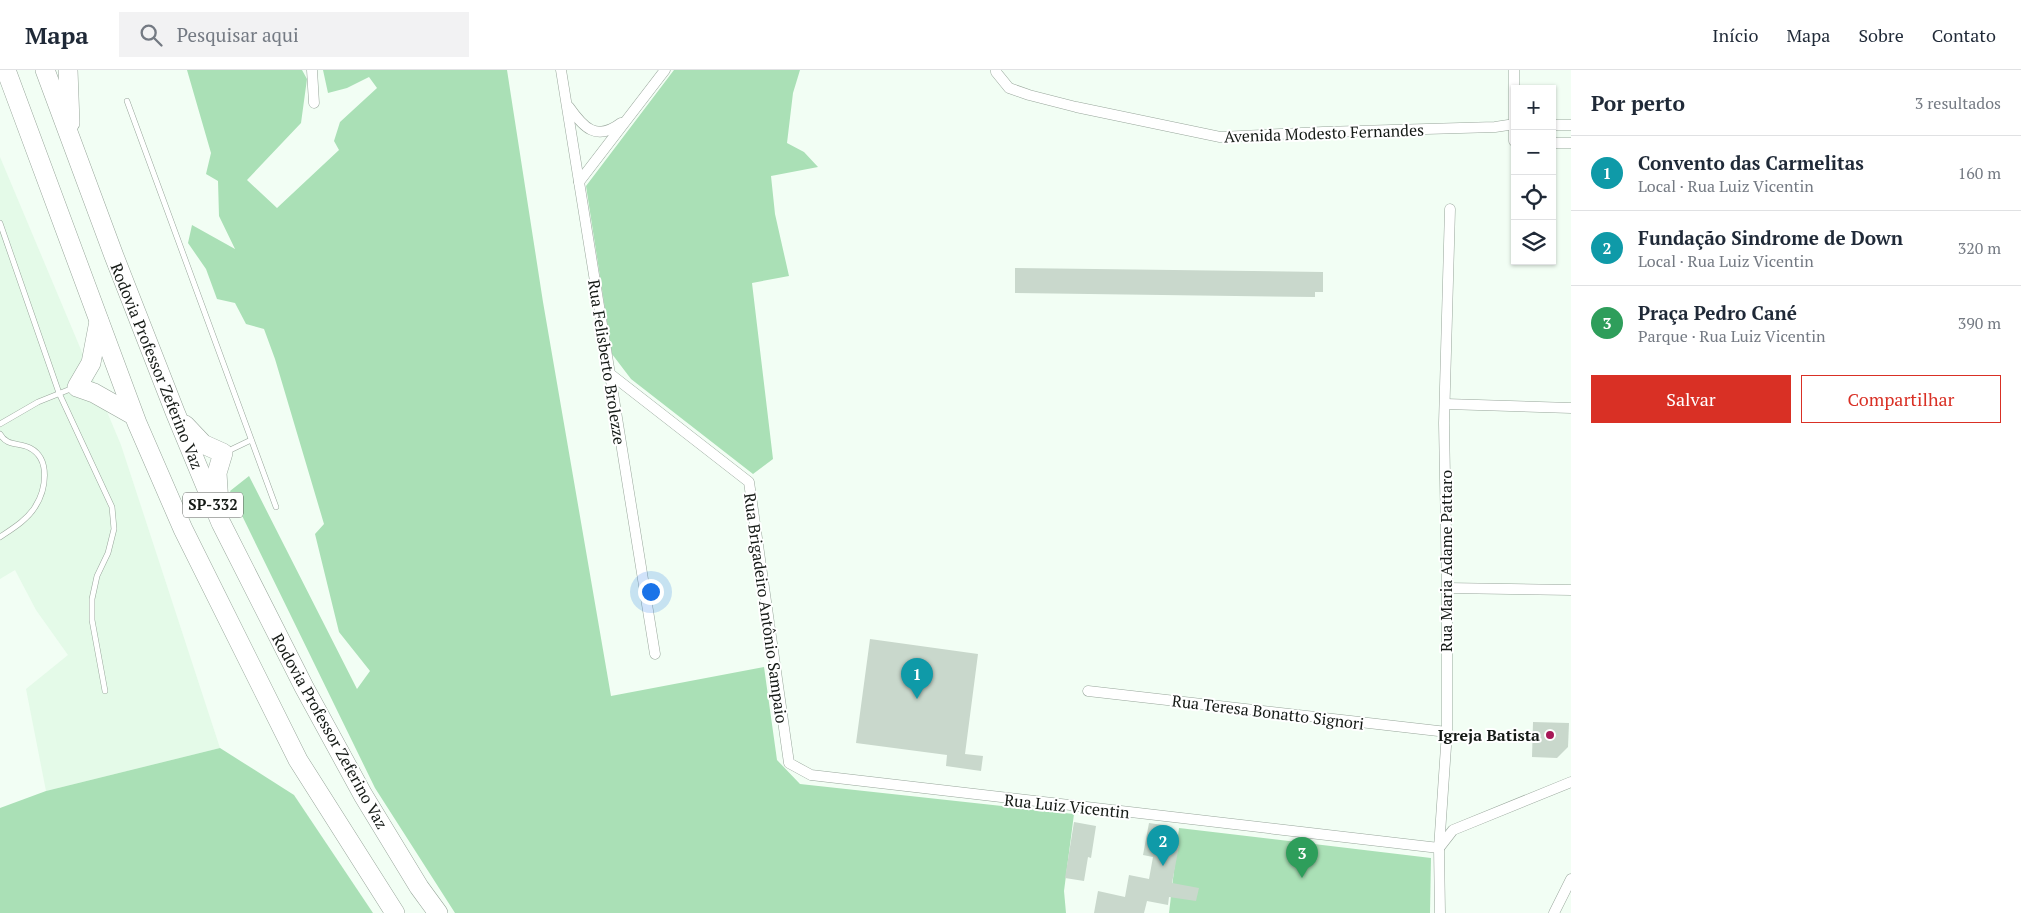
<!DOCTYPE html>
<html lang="pt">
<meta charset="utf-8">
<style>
body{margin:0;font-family:"PT Serif",serif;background:#f2f2f3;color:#1f2937}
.controls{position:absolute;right:15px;top:15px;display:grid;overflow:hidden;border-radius:0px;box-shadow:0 1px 4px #0004}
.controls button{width:45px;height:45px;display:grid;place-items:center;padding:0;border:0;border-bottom:1px solid #e0e1e3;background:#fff;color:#1f2937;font:25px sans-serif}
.you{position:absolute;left:650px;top:521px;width:18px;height:18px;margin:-12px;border:4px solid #fff;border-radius:50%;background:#1a73e8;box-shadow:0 0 0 8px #1a73e833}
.badge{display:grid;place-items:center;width:32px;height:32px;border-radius:50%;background:#d93025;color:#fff;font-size:16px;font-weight:700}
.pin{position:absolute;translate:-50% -41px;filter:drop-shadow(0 1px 2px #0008)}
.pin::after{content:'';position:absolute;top:26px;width:18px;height:15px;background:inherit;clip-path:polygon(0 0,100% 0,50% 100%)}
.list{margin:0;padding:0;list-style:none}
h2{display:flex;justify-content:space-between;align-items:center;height:65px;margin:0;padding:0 20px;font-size:21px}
h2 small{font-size:16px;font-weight:400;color:#747a83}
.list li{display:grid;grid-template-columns:32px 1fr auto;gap:15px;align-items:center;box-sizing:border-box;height:75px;padding:0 20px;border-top:1px solid #e0e1e3}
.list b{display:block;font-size:19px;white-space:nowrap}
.list p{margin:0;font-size:16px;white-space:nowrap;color:#747a83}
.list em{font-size:16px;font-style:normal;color:#747a83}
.actions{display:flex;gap:10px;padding:15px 20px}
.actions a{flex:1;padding:11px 0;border:1px solid #d93025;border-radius:0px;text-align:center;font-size:18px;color:#d93025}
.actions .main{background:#d93025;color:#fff}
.icon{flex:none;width:28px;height:28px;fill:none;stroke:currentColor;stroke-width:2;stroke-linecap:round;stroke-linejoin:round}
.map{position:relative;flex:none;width:1571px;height:843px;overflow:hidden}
header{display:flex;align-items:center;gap:30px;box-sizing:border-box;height:70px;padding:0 25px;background:#fff;border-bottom:1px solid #e0e1e3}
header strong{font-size:24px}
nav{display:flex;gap:28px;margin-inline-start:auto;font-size:18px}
.search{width:350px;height:45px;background:#f2f2f3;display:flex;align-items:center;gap:12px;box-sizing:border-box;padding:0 18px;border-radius:0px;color:#747a83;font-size:19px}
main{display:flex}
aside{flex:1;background:#fff}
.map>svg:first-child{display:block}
.built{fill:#e4fae8}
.green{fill:#aae0b6}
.building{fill:#c9d8cc}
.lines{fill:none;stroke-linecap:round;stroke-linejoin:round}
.lane-casing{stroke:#98a69b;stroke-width:6}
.street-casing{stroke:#98a69b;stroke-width:11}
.highway-casing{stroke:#98a69b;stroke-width:20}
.lane{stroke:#fff;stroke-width:5}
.street{stroke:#fff;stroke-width:10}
.highway{stroke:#fff;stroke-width:19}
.poi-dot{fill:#a71857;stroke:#fff;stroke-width:2}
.labels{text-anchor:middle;stroke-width:4;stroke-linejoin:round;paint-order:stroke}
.shield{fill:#fff;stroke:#5a5e5b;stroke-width:1}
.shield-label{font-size:15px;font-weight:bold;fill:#141915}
.street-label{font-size:16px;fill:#141915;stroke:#fff}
.poi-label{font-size:16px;font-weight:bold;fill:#141915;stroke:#fff;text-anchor:end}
</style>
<header>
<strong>Mapa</strong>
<div class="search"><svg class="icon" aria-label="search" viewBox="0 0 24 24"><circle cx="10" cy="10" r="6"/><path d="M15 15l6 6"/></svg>Pesquisar aqui</div>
<nav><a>Início</a><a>Mapa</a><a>Sobre</a><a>Contato</a></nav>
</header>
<main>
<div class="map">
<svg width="1571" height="843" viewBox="0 0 1571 843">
<rect width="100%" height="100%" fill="#f2fef4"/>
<path class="built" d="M 0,87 L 121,375 L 220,678 L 46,721 L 26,619 L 68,585 L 36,540 L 15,500 L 0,509 Z"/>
<g class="green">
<path d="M 187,0 L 302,0 L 307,9 L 301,53 L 247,110 L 277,138 L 339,80 L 334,71 L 340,52 L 377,18 L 369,7 L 347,18 L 328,23 L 323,0 L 507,0 L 543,232 L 611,626 L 764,597 L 777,690 L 800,714 L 1074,744 L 1064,821 L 1066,843 L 455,843 L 375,718 L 230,421 L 249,406 L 357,619 L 370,601 L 339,562 L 315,464 L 324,454 L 275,289 L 264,259 L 246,254 L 235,233 L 217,229 L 206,199 L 188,173 L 192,155 L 235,179 L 219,146 L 218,111 L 206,104 L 211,83 Z"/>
<path d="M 674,0 L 800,0 L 793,23 L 787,73 L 804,82 L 818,97 L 771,106 L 775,144 L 789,206 L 752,213 L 773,389 L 753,404 L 631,309 L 612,284 L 586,116 Z"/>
<path d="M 220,678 L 294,725 L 373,843 L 0,843 L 0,738 L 46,721 Z"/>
<path d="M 1179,758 L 1431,788 L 1430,843 L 1169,843 Z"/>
</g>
<g class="building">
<path d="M 1015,198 L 1323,202 L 1323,222 L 1315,222 L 1315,227 L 1015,223 Z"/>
<path d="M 870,569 L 978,584 L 965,684 L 983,686 L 981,701 L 946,696 L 947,685 L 856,673 Z"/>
<path d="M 1533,652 L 1569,653 L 1568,677 L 1557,688 L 1532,687 Z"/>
<path d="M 1074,752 L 1096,756 L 1091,788 L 1088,787 L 1084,811 L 1065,808 Z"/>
<path d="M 1149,753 L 1163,755 L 1160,773 L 1179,776 L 1172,813 L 1199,818 L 1196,831 L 1169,827 L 1168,835 L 1147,831 L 1144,843 L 1094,843 L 1098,821 L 1125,827 L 1129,805 L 1149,809 L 1153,787 L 1143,785 Z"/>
</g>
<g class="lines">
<g class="lane-casing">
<g id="lane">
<path d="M 127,31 L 276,437"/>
<path d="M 0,153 L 59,323 L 112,437 L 114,459 L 108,483 L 97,506 L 92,529 L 92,550 L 105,621"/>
<path d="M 0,354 L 38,332 L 73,318"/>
<path d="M 0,364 C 7,377 19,372 30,378 C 51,389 46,420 35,437 C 27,450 12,459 0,467"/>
<path d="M 226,382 L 251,370"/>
</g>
</g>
<g class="street-casing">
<g id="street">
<path d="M 312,0 L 314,33"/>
<path d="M 561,0 L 655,584"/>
<path d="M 996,0 L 996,2 L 1009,18 L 1029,25 L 1076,37 L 1220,67 L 1323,62 L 1495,57 L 1515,54"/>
<path d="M 569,37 C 583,57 596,72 621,53"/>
<path d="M 1552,55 L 1571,55"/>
<path d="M 1514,71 L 1514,0"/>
<path d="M 1552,73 L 1571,73"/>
<path d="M 579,112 L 665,0"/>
<path d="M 609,303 L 749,412 L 789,693 L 811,705 L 1439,778 L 1453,760 L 1571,712"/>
<path d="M 1446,334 L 1571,338"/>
<path d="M 1447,518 L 1571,520"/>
<path d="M 1088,621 L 1447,662"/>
<path d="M 1440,843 L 1439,778 L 1447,662 L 1447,518 L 1444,353 L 1450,139"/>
<path d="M 1554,843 L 1571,809"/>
</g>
</g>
<g class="highway-casing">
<g id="highway">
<path d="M 6,0 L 137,353 L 183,459 L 298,690 L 395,843"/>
<path d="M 45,0 L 114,186 L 175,342 L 221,453 L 304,617 L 363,725 L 419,817 L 438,843"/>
<path d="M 68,0 L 70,53"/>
<path d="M 99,251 L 91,293 L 77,317 L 94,323 L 133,345"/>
<path d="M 185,355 L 203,374 L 223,383 L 217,403 L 219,434"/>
</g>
</g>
<use href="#lane" class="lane"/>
<use href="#street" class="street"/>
<use href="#highway" class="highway"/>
</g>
<circle class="poi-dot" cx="1550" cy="665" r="5"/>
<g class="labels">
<rect class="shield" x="183" y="422.5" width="60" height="25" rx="4"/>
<g class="shield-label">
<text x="213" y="440">SP-332</text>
</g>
<g class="street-label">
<text transform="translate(1324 63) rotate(-2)" y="6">Avenida Modesto Fernandes</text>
<text transform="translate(607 292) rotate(81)" y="6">Rua Felisberto Brolezze</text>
<text transform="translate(157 296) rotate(68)" y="6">Rodovia Professor Zeferino Vaz</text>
<text transform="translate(1446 491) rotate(-90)" y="6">Rua Maria Adame Pattaro</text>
<text transform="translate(766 538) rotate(82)" y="6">Rua Brigadeiro Antônio Sampaio</text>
<text transform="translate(1268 642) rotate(7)" y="6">Rua Teresa Bonatto Signori</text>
<text transform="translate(330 661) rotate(61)" y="6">Rodovia Professor Zeferino Vaz</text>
<text transform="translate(1067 736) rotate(6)" y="6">Rua Luiz Vicentin</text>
</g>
<g class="poi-label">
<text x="1540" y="671">Igreja Batista</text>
</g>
</g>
</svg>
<div class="controls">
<button>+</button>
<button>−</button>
<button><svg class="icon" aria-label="locate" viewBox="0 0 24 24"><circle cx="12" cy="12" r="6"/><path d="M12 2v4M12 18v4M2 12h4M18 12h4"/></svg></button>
<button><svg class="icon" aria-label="layers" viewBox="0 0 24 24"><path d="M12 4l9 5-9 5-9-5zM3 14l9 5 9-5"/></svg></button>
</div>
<div class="you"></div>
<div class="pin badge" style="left:917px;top:629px;background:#0f9aa8">1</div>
<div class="pin badge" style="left:1163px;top:796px;background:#0f9aa8">2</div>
<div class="pin badge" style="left:1302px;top:808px;background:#2e9e5b">3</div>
</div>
<aside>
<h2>Por perto<small>3 resultados</small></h2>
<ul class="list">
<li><span class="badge" style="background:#0f9aa8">1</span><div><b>Convento das Carmelitas</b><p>Local · Rua Luiz Vicentin</p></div><em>160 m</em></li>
<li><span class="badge" style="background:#0f9aa8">2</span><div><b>Fundação Sindrome de Down</b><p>Local · Rua Luiz Vicentin</p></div><em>320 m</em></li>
<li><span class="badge" style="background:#2e9e5b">3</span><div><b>Praça Pedro Cané</b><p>Parque · Rua Luiz Vicentin</p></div><em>390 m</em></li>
</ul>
<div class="actions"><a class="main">Salvar</a><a>Compartilhar</a></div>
</aside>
</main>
